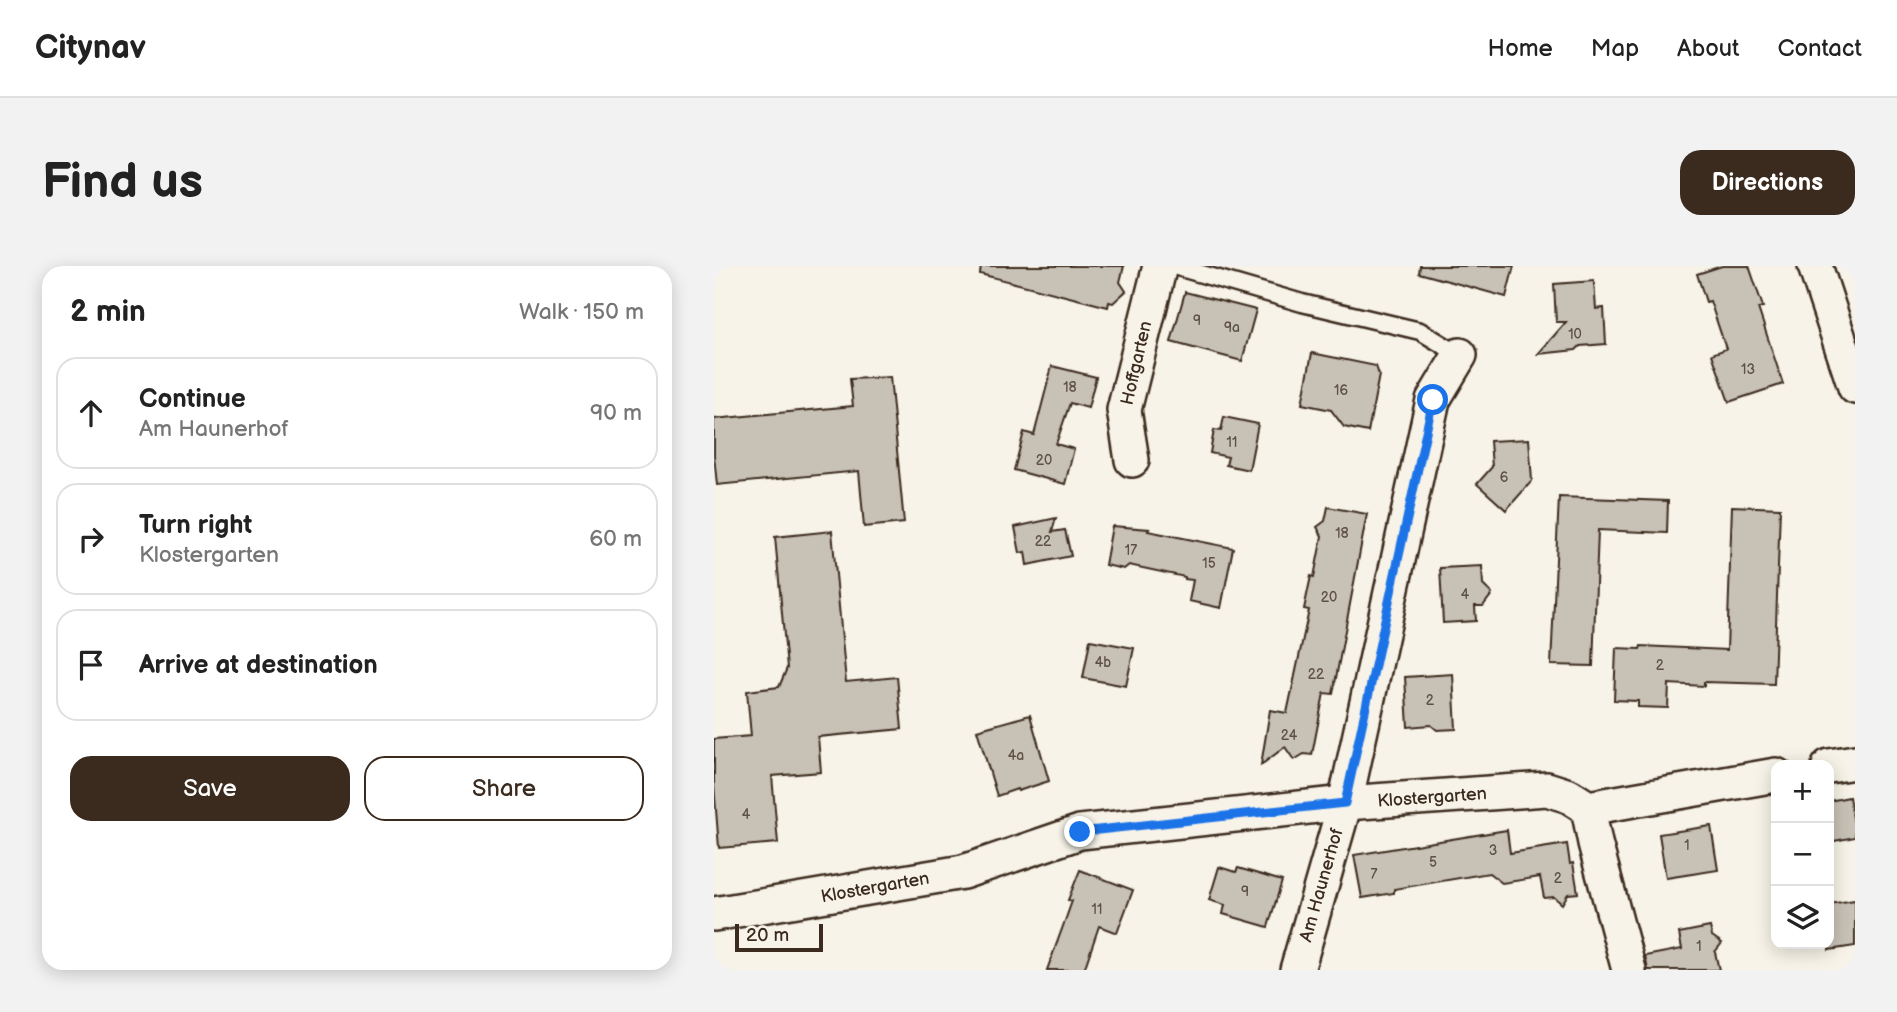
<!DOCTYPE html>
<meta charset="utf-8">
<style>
body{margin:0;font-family:"Balsamiq Sans",sans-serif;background:#f2f2f2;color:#222}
.controls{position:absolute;right:21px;bottom:21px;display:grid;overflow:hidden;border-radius:14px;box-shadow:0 4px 18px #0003}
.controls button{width:63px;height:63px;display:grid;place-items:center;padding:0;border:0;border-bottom:2px solid #e0e0e0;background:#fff;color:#222;font:35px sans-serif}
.scale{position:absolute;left:21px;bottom:18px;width:88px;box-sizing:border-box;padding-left:7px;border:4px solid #3b2a1e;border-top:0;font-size:19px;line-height:24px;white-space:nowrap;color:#3b2a1e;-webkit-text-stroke:5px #f7f3e8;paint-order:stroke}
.stop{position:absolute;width:21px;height:21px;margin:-16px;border:5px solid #1a73e8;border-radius:50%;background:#fff}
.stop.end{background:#1a73e8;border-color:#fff;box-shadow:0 2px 7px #0008}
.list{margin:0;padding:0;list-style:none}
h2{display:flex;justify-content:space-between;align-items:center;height:91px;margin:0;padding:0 28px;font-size:30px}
h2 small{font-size:23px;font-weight:400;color:#767676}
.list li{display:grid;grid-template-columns:46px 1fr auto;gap:21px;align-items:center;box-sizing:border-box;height:112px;margin:0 14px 14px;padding:0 14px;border:2px solid #e0e0e0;border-radius:21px}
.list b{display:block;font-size:26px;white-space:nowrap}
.list p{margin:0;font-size:23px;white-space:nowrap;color:#767676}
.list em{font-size:23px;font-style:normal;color:#767676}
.actions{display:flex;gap:14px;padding:21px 28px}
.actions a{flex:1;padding:16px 0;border:2px solid #3b2a1e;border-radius:21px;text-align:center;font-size:24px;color:#3b2a1e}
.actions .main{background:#3b2a1e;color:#fff}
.icon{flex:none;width:38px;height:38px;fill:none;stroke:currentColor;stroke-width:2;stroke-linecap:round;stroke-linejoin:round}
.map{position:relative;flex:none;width:1141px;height:704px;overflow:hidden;border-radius:21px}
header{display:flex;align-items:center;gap:42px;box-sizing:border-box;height:98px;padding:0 35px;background:#fff;border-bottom:2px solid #e0e0e0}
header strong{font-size:33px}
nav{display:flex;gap:38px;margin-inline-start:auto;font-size:24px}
.intro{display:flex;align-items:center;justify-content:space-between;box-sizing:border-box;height:168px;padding:0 42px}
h1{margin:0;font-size:49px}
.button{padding:18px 32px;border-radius:21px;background:#3b2a1e;color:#fff;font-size:24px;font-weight:700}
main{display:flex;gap:42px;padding:0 42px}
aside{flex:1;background:#fff;border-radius:21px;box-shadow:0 4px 18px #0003}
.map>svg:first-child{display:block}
.building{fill:#c8c1b6;stroke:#3b2a1e;stroke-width:2}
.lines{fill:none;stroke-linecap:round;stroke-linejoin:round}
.lane-casing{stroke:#3b2a1e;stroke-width:21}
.street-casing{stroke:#3b2a1e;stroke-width:38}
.lane{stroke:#f7f3e8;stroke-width:16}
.street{stroke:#f7f3e8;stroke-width:33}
.route{stroke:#1a73e8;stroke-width:9}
.labels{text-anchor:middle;stroke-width:7;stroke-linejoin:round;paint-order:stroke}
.number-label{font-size:14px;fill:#5e5044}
.street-label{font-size:18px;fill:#3b2a1e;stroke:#f7f3e8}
</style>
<header>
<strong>Citynav</strong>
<nav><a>Home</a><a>Map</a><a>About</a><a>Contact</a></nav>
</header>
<div class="intro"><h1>Find us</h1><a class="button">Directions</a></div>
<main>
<aside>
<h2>2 min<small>Walk · 150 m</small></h2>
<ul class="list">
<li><svg class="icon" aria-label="ahead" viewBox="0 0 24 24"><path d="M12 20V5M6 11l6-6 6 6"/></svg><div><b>Continue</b><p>Am Haunerhof</p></div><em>90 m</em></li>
<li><svg class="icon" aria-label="right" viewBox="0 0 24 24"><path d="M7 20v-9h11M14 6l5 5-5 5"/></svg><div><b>Turn right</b><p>Klostergarten</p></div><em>60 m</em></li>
<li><svg class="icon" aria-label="arrive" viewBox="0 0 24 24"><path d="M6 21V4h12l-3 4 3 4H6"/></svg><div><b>Arrive at destination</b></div></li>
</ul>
<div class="actions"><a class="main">Save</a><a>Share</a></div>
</aside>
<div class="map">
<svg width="1141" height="704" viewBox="0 0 1141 704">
<rect width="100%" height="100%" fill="#f7f3e8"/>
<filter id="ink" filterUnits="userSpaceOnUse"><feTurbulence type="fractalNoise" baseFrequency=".0143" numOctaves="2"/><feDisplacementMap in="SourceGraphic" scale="14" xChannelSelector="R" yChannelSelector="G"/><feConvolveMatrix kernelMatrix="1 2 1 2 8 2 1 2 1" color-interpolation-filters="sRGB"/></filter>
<g filter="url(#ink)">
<g class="building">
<path d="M 267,0 L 410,0 L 406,16 L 412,25 L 399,37 L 395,36 L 394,41 L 266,8 Z"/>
<path d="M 706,0 L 800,0 L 792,31 L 705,7 Z"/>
<path d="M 1008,0 L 1035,0 L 1049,41 L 1044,42 L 1069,118 L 1015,136 L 998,88 L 1012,83 L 996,35 L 992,36 L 983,8 Z"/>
<path d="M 880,15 L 882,43 L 890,42 L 892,78 L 866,80 L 862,84 L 824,88 L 852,56 L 842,56 L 840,18 Z"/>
<path d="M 471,26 L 542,44 L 528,95 L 457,76 Z"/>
<path d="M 598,87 L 662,100 L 665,109 L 654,166 L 630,161 L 617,144 L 588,138 Z"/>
<path d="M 338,100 L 382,111 L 374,142 L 356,137 L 342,178 L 360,183 L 351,218 L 300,204 L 310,166 L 320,169 Z"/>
<path d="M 176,111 L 190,257 L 150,261 L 145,205 L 3,219 L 0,189 L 0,153 L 139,140 L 136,113 Z"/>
<path d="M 510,151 L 544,158 L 535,204 L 512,199 L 514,191 L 496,187 L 500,164 L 507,165 Z"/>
<path d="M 815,173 L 818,215 L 792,244 L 763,218 L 778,201 L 776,175 Z"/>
<path d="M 845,231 L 954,235 L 953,267 L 884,264 L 879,400 L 837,399 Z"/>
<path d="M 1018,240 L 1066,242 L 1060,418 L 990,416 L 990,420 L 955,418 L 954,442 L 924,441 L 924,435 L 900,434 L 902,382 L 926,383 L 927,380 L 1013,384 Z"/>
<path d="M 614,241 L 653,248 L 619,428 L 610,427 L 598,489 L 590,488 L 580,494 L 571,481 L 547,499 L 556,444 L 573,447 L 595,344 L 590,343 L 597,310 L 600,311 L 608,270 L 603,261 L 611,255 Z"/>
<path d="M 342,252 L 338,266 L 351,264 L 357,290 L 313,299 L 311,286 L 306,287 L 301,261 Z"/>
<path d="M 398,260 L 435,263 L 434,265 L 519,282 L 507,342 L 475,335 L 479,314 L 471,313 L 471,311 L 415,299 L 410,303 L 391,299 Z"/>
<path d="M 118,265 L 132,416 L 183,411 L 188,463 L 104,471 L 107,506 L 58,510 L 64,577 L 5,582 L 0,518 L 0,473 L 37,470 L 33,425 L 65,421 L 73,402 L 61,271 Z"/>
<path d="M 768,300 L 769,319 L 778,328 L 769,340 L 761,340 L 762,355 L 729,357 L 726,302 Z"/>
<path d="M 376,374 L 420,382 L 412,420 L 369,412 Z"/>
<path d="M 739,408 L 742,463 L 723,464 L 717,459 L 694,461 L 691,411 Z"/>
<path d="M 316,449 L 335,515 L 304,525 L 303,523 L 283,530 L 263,464 Z"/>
<path d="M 1135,531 L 1141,562 L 1141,571 L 1115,576 L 1115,535 Z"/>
<path d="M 997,560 L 1004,604 L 952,612 L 945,568 Z"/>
<path d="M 793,564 L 796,587 L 853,578 L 856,598 L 859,597 L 864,627 L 854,628 L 848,638 L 840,631 L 830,632 L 826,611 L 788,617 L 775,607 L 680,623 L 680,627 L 648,632 L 640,589 Z"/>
<path d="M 505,601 L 522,606 L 524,602 L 568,615 L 554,661 L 509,648 L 511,639 L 495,634 Z"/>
<path d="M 366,604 L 419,624 L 403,667 L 385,660 L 370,704 L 333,704 L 352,652 L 358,635 L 354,634 Z"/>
<path d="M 1141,634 L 1141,680 L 1115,684 L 1115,638 Z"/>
<path d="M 996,661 L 998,670 L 1008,677 L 1001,686 L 1005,704 L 934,704 L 931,690 L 968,683 L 965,667 Z"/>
</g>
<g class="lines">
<g class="lane-casing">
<path id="lane" d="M 460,0 L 588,37 L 706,65 L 746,89"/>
</g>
<g class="street-casing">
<g id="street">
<path d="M 1101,0 L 1141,121"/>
<path d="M 418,194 L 410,144 L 446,0"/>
<path d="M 1115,500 L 1141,496"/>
<path d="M 874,542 L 881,577 L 915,704"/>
<path d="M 0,648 L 249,606 L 366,566 L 631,537 L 833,523 L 855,530 L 874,542 L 1062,509"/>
<path d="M 583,704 L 631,537 L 719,134 L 746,89"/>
</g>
</g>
<use href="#lane" class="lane"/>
<use href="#street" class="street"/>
</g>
</g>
<g class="lines" filter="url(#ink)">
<path class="route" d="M 366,566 L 631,537 L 719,134"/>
</g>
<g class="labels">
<g class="number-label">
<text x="483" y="59">9</text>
<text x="518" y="66">9a</text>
<text x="861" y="73">10</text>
<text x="1034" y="108">13</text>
<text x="356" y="126">18</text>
<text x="627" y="129">16</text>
<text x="518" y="181">11</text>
<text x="330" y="199">20</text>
<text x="790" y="216">6</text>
<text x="628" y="272">18</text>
<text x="329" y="280">22</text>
<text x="417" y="289">17</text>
<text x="495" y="302">15</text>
<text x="751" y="333">4</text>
<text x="615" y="336">20</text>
<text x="389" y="401">4b</text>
<text x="946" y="404">2</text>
<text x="602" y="413">22</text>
<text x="716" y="439">2</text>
<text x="575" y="474">24</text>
<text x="302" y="494">4a</text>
<text x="32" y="553">4</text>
<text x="973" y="584">1</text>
<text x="779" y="589">3</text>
<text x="719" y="601">5</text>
<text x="660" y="613">7</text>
<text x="844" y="617">2</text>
<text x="531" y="630">9</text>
<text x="383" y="648">11</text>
<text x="985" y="685">1</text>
</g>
<g class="street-label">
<text transform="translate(422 97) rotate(-77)" y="6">Hoffgarten</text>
<text transform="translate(718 531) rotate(-4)" y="6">Klostergarten</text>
<text transform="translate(607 619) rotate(-74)" y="6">Am Haunerhof</text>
<text transform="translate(161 621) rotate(-10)" y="6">Klostergarten</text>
</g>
</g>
</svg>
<div class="controls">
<button>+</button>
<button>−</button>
<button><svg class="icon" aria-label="layers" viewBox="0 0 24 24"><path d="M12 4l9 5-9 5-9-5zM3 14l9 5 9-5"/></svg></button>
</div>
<div class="scale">20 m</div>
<div class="stop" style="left:719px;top:134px"></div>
<div class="stop end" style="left:366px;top:566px"></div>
</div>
</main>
